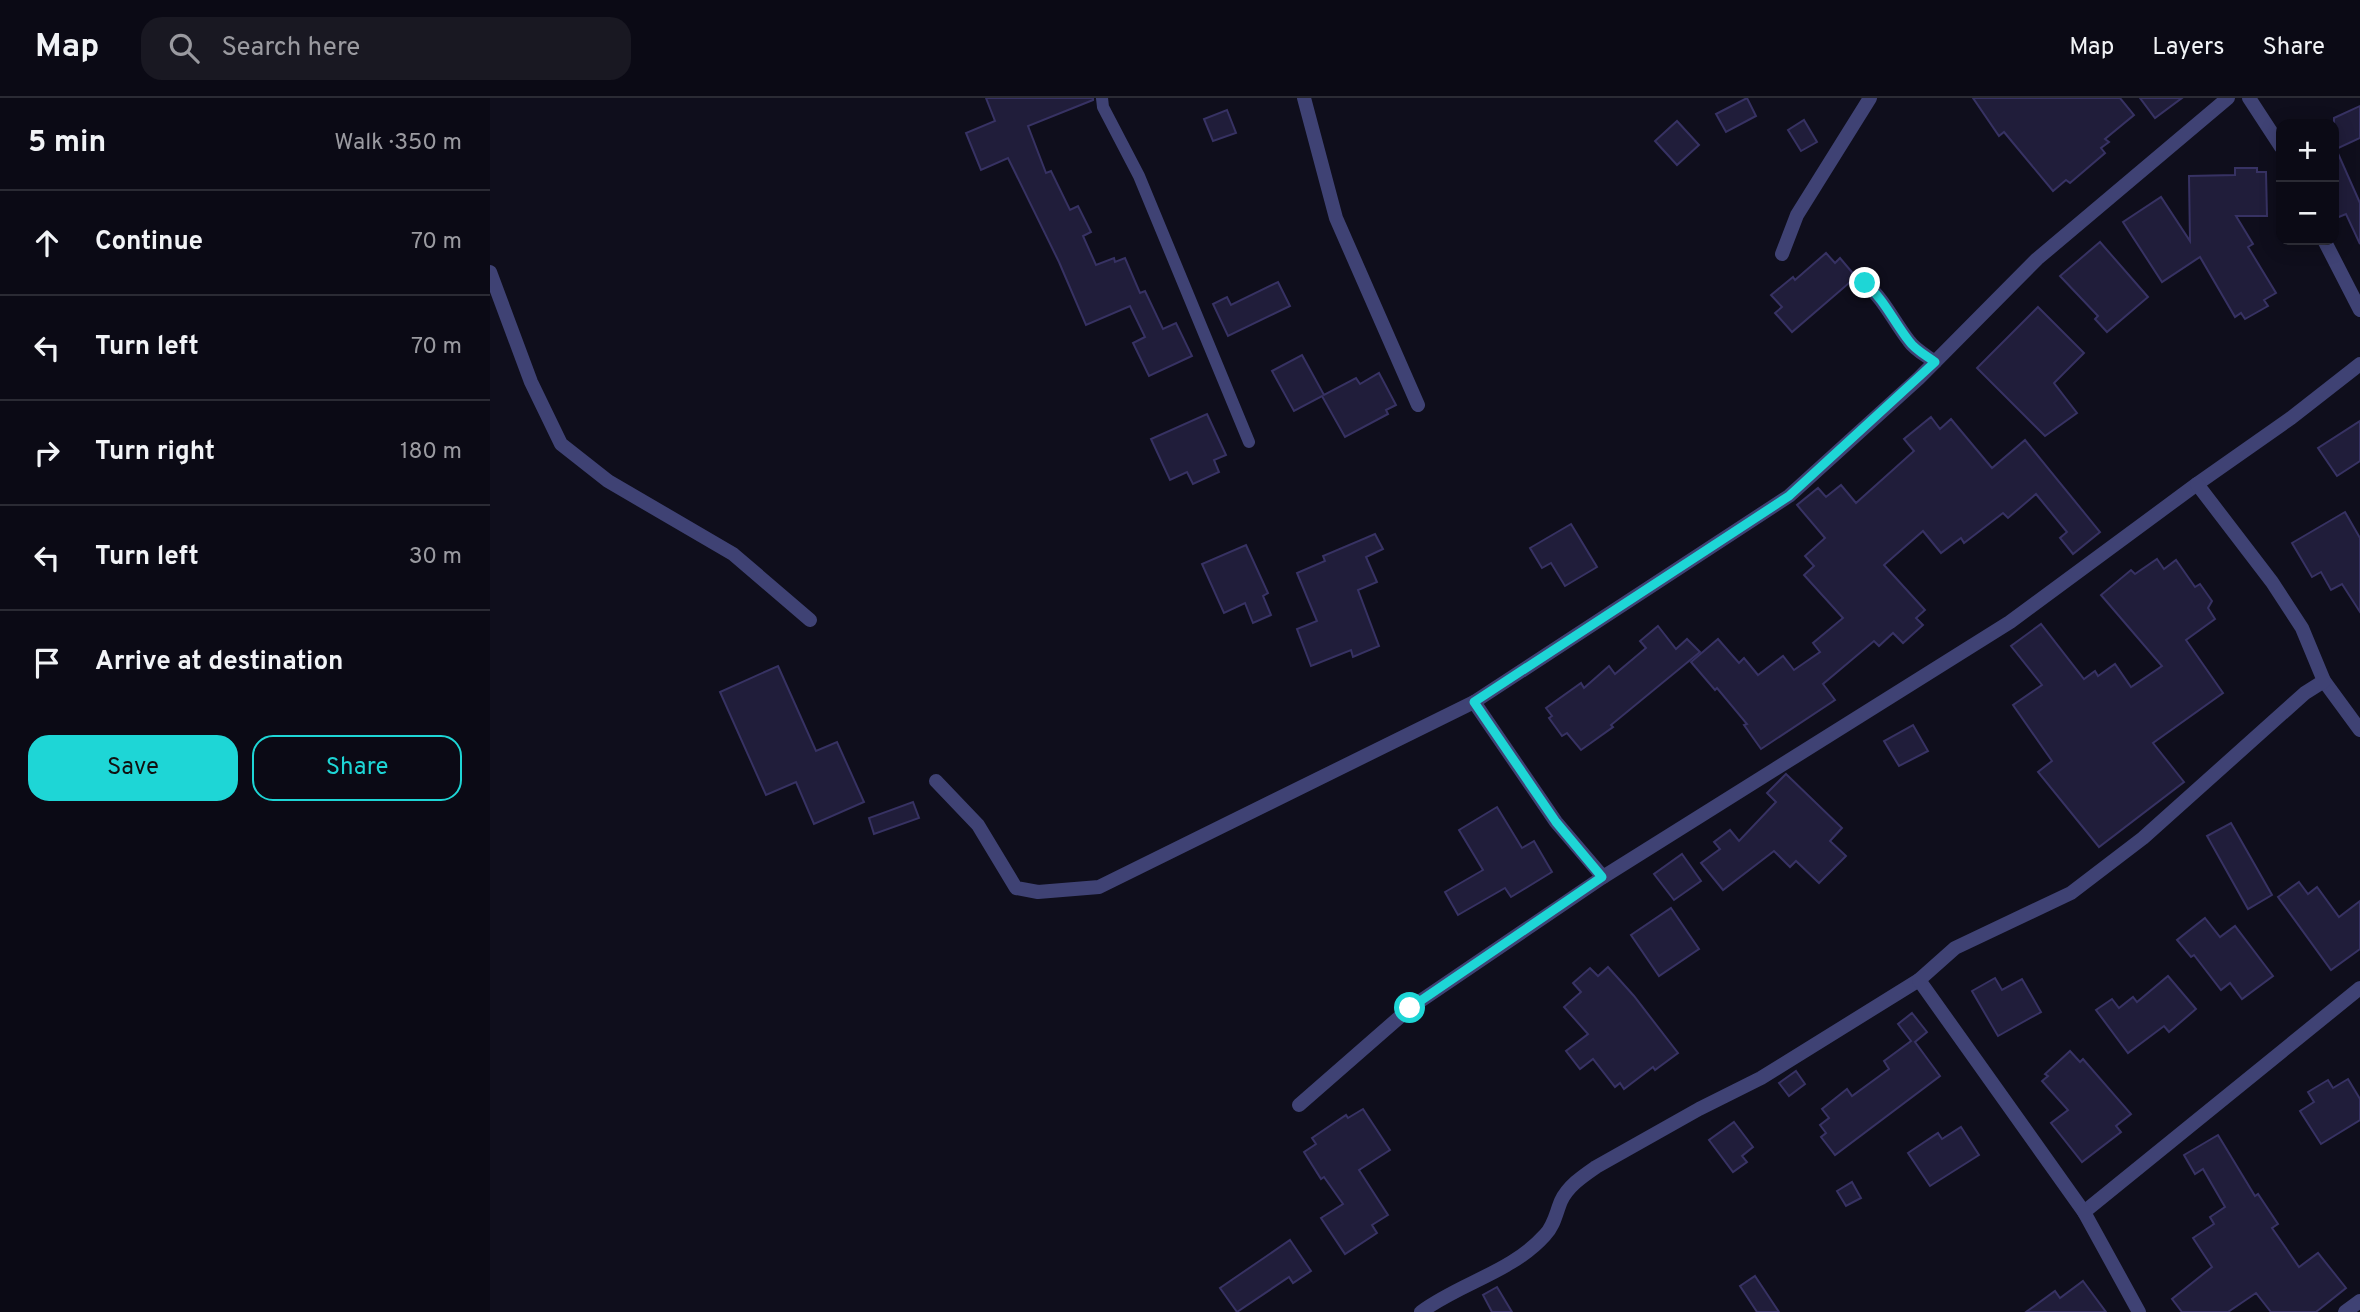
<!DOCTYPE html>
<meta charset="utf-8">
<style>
body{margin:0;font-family:Overpass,sans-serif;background:#191822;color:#f1f3f6}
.controls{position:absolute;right:21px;top:21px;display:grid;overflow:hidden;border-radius:14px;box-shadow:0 4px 18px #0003}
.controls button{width:63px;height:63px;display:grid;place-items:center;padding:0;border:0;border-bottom:2px solid #2b2b34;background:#0b0a15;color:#f1f3f6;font:35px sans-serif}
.stop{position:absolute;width:21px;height:21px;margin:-16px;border:5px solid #1ed6d6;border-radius:50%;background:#fff}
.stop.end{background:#1ed6d6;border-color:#fff;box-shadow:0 2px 7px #0008}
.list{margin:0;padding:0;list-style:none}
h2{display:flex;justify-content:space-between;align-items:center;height:91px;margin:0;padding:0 28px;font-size:30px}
h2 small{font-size:23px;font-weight:400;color:#9a9aa0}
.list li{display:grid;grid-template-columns:46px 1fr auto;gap:21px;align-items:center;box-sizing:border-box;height:105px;padding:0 28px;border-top:2px solid #2b2b34}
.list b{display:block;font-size:26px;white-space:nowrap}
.list em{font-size:23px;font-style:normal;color:#9a9aa0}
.actions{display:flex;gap:14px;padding:21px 28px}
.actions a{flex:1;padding:16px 0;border:2px solid #1ed6d6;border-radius:21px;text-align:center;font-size:24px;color:#1ed6d6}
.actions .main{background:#1ed6d6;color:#111}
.icon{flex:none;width:38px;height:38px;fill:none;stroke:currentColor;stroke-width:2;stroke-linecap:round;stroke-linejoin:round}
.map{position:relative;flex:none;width:1870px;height:1214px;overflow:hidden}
header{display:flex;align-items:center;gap:42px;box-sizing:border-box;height:98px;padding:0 35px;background:#0b0a15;border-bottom:2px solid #2b2b34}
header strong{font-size:33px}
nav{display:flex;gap:38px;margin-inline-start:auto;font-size:24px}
.search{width:490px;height:63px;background:#191822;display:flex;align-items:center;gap:18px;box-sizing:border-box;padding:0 24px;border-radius:21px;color:#9a9aa0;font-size:26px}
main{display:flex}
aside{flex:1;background:#0b0a15}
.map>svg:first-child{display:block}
.building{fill:#201d3a;stroke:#373263;stroke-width:2}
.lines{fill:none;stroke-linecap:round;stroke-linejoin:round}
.lane{stroke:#3f4274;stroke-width:12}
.street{stroke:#3f4274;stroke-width:14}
.route{stroke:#1ed6d6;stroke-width:9}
</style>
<header>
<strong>Map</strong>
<div class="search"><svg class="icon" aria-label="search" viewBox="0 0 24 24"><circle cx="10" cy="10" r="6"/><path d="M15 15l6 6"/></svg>Search here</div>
<nav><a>Map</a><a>Layers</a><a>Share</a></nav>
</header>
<main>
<aside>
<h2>5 min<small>Walk · 350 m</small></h2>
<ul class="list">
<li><svg class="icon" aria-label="ahead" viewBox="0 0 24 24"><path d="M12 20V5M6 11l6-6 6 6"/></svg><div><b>Continue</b></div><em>70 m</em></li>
<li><svg class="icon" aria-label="left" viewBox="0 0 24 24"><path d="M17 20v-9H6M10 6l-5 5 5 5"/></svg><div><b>Turn left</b></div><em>70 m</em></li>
<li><svg class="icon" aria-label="right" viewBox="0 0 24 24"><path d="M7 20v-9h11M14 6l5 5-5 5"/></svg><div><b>Turn right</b></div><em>180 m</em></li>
<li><svg class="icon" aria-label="left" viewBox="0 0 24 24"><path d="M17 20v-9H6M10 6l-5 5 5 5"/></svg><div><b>Turn left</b></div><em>30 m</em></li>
<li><svg class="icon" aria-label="arrive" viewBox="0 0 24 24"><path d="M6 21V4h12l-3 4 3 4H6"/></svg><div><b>Arrive at destination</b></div></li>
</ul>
<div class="actions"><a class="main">Save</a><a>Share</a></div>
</aside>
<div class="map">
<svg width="1870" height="1214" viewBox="0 0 1870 1214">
<rect width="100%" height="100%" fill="#0f0e1c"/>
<g class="building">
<path d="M 496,0 L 603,0 L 603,2 L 538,28 L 556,75 L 561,73 L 580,112 L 588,108 L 601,134 L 593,138 L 606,167 L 624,160 L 625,164 L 635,160 L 650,195 L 655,193 L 673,231 L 686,225 L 702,258 L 659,278 L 643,245 L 655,239 L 640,208 L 596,227 L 569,164 L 518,60 L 491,72 L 476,35 L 505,23 Z"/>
<path d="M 1257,0 L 1266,18 L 1236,34 L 1226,16 Z"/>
<path d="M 1483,0 L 1630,0 L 1644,17 L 1615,41 L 1619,44 L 1611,50 L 1615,55 L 1580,85 L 1576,82 L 1563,93 L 1514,34 L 1509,38 Z"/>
<path d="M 1650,0 L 1692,0 L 1665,20 Z"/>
<path d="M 1870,8 L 1870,40 L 1846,51 L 1870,105 L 1870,146 L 1856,116 L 1844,121 L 1844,20 Z"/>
<path d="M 737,12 L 746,35 L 723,43 L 714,21 Z"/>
<path d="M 1314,22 L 1327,44 L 1311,53 L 1298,32 Z"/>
<path d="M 1187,23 L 1209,47 L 1187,67 L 1165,43 Z"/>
<path d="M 1745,70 L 1767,70 L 1767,74 L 1776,74 L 1777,118 L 1746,118 L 1763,146 L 1758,149 L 1786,195 L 1774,202 L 1778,208 L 1755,221 L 1751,215 L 1745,219 L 1710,159 L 1672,184 L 1633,124 L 1671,99 L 1700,143 L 1699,78 L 1745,77 Z"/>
<path d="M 1610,144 L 1658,199 L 1617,234 L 1605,221 L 1608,218 L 1570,178 Z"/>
<path d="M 1336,155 L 1345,165 L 1350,160 L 1366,179 L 1302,234 L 1285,215 L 1292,209 L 1281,197 L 1303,179 L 1305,182 Z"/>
<path d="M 788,184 L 800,208 L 738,238 L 723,206 L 737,199 L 741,207 Z"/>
<path d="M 1548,209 L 1594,255 L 1564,285 L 1587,315 L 1555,338 L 1487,270 Z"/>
<path d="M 812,257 L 834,297 L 866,280 L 870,286 L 889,275 L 906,307 L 896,312 L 898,316 L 855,339 L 832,298 L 804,313 L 782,273 Z"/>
<path d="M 717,316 L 736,357 L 724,362 L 729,374 L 703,386 L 697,374 L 680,382 L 661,341 Z"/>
<path d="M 1441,319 L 1450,331 L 1461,321 L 1502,370 L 1535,342 L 1610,434 L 1583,456 L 1570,440 L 1577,434 L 1546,396 L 1518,420 L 1513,415 L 1474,445 L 1471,440 L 1451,455 L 1433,433 L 1394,467 L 1435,512 L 1426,520 L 1433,527 L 1413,545 L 1403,535 L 1389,548 L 1384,543 L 1333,586 L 1345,602 L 1271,651 L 1254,627 L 1257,626 L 1227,590 L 1225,592 L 1201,564 L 1228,541 L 1249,565 L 1254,560 L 1268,577 L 1293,558 L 1304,572 L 1330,554 L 1323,545 L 1353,520 L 1314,477 L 1324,468 L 1315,458 L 1335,440 L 1307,407 L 1328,390 L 1336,399 L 1351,387 L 1366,405 L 1424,353 L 1414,341 Z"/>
<path d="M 1870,323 L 1870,363 L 1847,378 L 1828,350 Z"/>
<path d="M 1855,414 L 1870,440 L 1870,514 L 1852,486 L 1841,492 L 1831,474 L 1822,479 L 1802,445 Z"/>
<path d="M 1081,426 L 1107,469 L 1075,488 L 1061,465 L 1052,470 L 1040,450 Z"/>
<path d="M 885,436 L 893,451 L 876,459 L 887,484 L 868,492 L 889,548 L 863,559 L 861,552 L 821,568 L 807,531 L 827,523 L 807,475 L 835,463 L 833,458 Z"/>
<path d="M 756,447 L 778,495 L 773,498 L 781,517 L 763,525 L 755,505 L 734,515 L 712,466 Z"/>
<path d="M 1667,461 L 1674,471 L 1686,462 L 1705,489 L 1710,486 L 1722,503 L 1718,510 L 1725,521 L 1696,542 L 1733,595 L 1663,645 L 1694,684 L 1609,749 L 1548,674 L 1562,663 L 1523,607 L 1552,587 L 1521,548 L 1551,526 L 1594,581 L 1605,573 L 1608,578 L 1625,566 L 1641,589 L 1672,568 L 1611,497 L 1641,472 L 1645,476 Z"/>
<path d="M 1168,528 L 1186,551 L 1197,541 L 1210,554 L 1121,627 L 1123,629 L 1091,652 L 1077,635 L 1072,638 L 1059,620 L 1062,618 L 1056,610 L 1091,585 L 1094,590 L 1119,568 L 1125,576 L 1156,550 L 1150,543 Z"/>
<path d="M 288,568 L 326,653 L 347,644 L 374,704 L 324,726 L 306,684 L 276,697 L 230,594 Z"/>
<path d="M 1423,627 L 1438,653 L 1409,668 L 1394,643 Z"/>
<path d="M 1296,676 L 1352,730 L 1340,743 L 1356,758 L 1329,785 L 1306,763 L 1300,769 L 1284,753 L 1233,792 L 1211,765 L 1230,751 L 1224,744 L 1240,732 L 1249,743 L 1286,704 L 1277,695 Z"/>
<path d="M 423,704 L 429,720 L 384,736 L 379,720 Z"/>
<path d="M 1007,709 L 1032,750 L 1044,743 L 1062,774 L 1021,799 L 1015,790 L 968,817 L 955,794 L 993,772 L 969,732 Z"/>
<path d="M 1741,725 L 1782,797 L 1758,811 L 1717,738 Z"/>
<path d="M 1192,756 L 1211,783 L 1184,802 L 1164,776 Z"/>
<path d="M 1809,784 L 1818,796 L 1827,789 L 1849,819 L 1870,803 L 1870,851 L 1841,872 L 1788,799 Z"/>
<path d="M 1181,810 L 1209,851 L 1169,878 L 1141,837 Z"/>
<path d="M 1715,820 L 1730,839 L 1745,828 L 1783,878 L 1752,901 L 1740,885 L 1731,892 L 1704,857 L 1701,859 L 1687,842 Z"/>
<path d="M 1118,869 L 1144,898 L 1188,955 L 1165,972 L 1163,969 L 1134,991 L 1130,985 L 1125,989 L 1103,961 L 1090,971 L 1076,953 L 1098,936 L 1074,909 L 1091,894 L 1083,885 L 1100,870 L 1108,878 Z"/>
<path d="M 1678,878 L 1706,911 L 1679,934 L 1674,928 L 1638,955 L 1606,912 L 1622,901 L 1629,910 L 1643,899 L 1647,904 Z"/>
<path d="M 1505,880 L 1512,892 L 1532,881 L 1551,914 L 1508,938 L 1482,893 Z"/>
<path d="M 1422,915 L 1437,934 L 1425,944 L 1450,978 L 1345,1057 L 1331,1039 L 1336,1035 L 1330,1027 L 1339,1020 L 1332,1011 L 1357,991 L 1362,998 L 1399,971 L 1394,963 L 1421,943 L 1408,926 Z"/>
<path d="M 1580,953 L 1590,964 L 1593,961 L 1641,1016 L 1626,1028 L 1631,1034 L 1592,1064 L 1561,1025 L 1578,1012 L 1552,983 L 1558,978 L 1555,976 Z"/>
<path d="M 1306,973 L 1315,986 L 1299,998 L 1289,985 Z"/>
<path d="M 1858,981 L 1870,1001 L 1870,1022 L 1831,1046 L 1810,1013 L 1824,1004 L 1818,994 L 1838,982 L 1843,990 Z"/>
<path d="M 873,1011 L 900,1052 L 869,1072 L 898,1117 L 882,1127 L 887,1135 L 855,1156 L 831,1120 L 853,1106 L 834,1079 L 831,1081 L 814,1054 L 826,1046 L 822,1040 L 856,1017 L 858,1020 Z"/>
<path d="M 1244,1024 L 1263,1049 L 1252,1058 L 1257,1064 L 1243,1074 L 1219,1042 Z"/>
<path d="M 1471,1029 L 1489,1057 L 1440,1088 L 1418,1055 L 1448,1035 L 1452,1041 Z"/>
<path d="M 1728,1037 L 1765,1098 L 1768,1096 L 1788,1126 L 1782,1130 L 1809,1169 L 1828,1155 L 1856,1190 L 1826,1214 L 1781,1214 L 1766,1195 L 1738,1214 L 1692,1214 L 1682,1201 L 1722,1169 L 1703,1140 L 1724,1126 L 1720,1119 L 1735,1109 L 1713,1071 L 1705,1076 L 1694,1057 Z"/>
<path d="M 1362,1084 L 1371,1100 L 1356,1108 L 1347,1093 Z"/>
<path d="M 800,1142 L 821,1173 L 803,1185 L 799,1179 L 747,1214 L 730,1190 Z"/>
<path d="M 1265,1178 L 1289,1214 L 1267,1214 L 1250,1188 Z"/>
<path d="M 1593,1183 L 1616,1214 L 1536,1214 L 1565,1193 L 1570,1200 Z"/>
<path d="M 1007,1189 L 1022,1214 L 1002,1214 L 993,1197 Z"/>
</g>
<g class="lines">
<path class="lane" d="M 612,0 L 613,9 L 649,78 L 759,344"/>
<g class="street">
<path d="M 814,0 L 846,120 L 928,307"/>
<path d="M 1759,0 L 1791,49"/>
<path d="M 1834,142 L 1870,212"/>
<path d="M 1292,156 L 1307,117 L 1380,0"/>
<path d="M 0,174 L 41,284 L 71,346 L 118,383 L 243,456 L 320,522"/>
<path d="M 1375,185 C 1394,201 1404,224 1419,243 C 1425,252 1437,258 1445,264"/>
<path d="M 1834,583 L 1870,632"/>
<path d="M 984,604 L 1299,398 L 1429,280 L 1547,161 L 1738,0"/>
<path d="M 446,683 L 488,727 L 526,790 L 548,794 L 609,789 L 984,604 L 1066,724 L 1113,779 L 1520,524 L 1707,386 L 1801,320 L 1870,266"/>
<path d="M 809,1007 L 920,910 L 1113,779"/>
<path d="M 1594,1114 L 1870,890"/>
<path d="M 931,1214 C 970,1185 1022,1174 1055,1137 C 1064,1128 1066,1115 1071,1103 C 1078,1088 1093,1078 1106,1069 L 1209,1011 L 1271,980 L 1429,882"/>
<path d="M 1649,1214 L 1594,1114 L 1429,882 L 1465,850 L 1581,795 L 1653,740 L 1815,595 L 1834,583 L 1812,530 L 1782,484 L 1707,386"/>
<path d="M 1855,1214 L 1870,1203"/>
</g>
</g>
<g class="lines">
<path class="route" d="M 920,910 L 1112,779 L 1066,724 L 984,604 L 1299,398 L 1445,264 C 1437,258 1425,252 1419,243 C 1404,224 1394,201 1375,185"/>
</g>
</svg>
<div class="controls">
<button>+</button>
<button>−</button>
</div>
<div class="stop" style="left:920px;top:910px"></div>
<div class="stop end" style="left:1375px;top:185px"></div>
</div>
</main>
